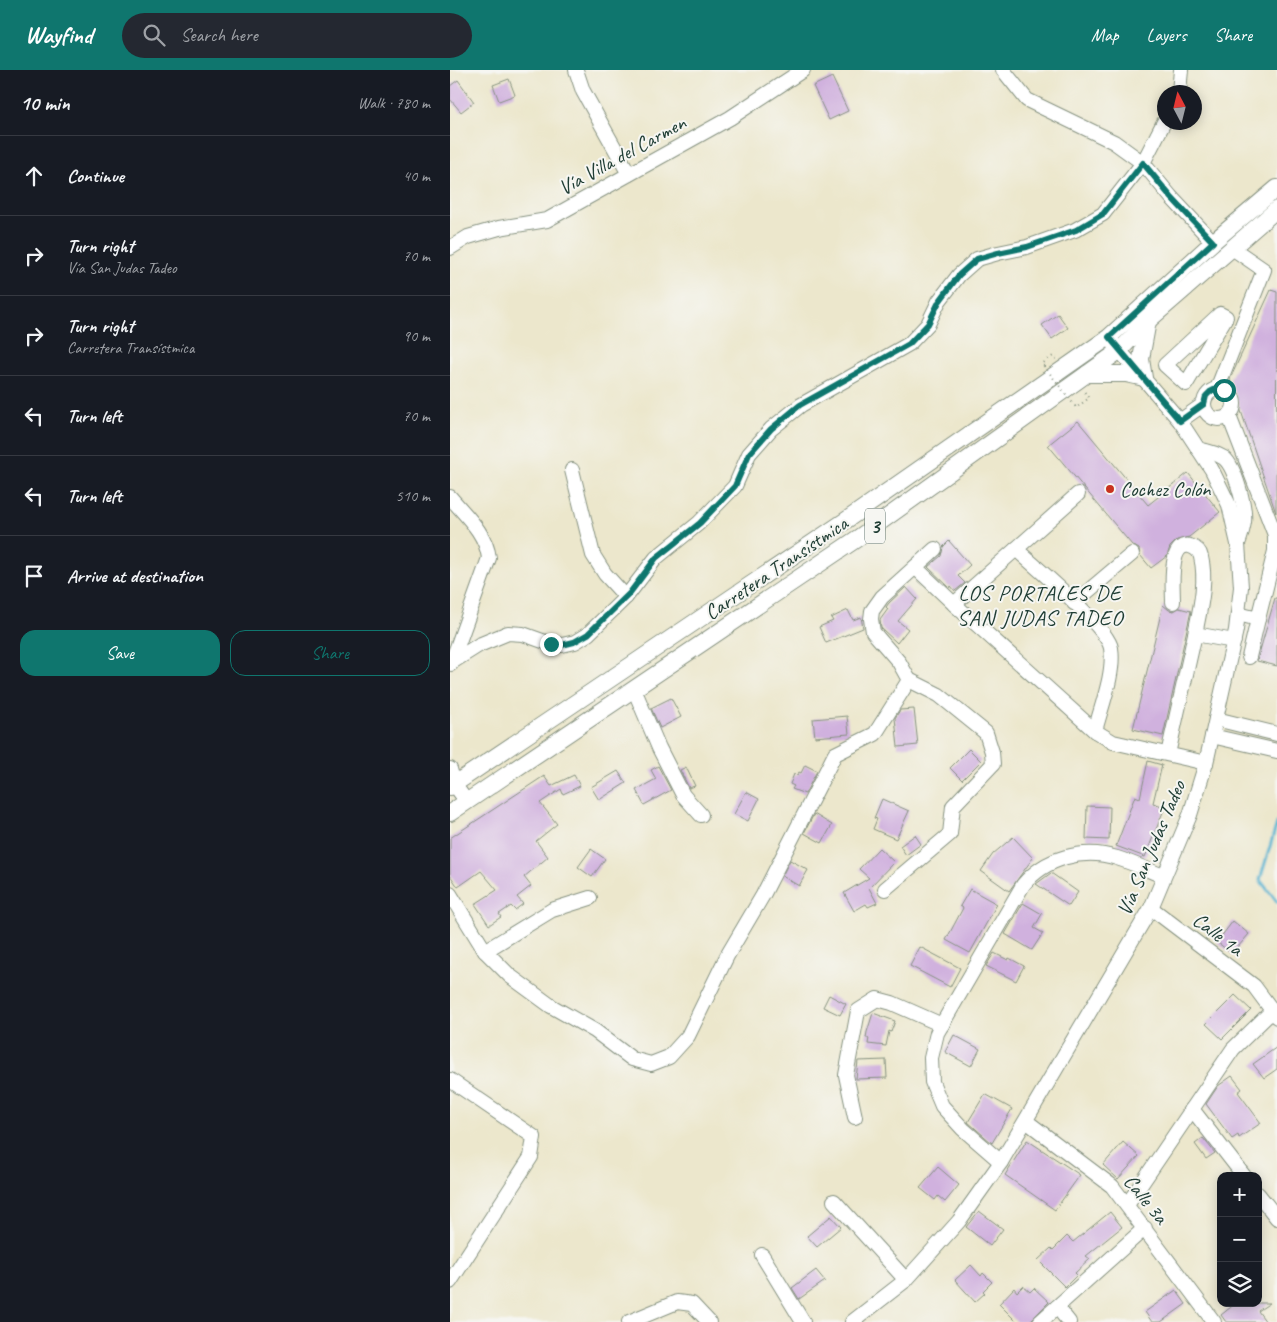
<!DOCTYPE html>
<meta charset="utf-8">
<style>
body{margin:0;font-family:Caveat,sans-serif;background:#242831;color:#f1f3f6}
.controls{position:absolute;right:15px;bottom:15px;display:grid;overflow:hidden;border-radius:10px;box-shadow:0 2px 12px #0003}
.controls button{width:45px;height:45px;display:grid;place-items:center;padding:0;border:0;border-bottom:1px solid #363941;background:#171b24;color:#f1f3f6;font:25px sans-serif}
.compass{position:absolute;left:707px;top:15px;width:45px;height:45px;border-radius:50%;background:#171b24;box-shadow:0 2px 12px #0003;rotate:353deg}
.stop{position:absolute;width:15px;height:15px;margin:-11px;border:4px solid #0f766e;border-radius:50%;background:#fff}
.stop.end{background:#0f766e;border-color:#fff;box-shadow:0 1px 5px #0008}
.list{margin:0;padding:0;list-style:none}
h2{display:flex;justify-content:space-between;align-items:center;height:65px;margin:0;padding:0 20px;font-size:21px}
h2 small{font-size:16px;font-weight:400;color:#9ea1a6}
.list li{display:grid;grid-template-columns:32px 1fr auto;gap:15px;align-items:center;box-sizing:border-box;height:80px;padding:0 20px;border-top:1px solid #363941}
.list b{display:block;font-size:19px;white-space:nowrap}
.list p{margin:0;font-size:16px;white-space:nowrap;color:#9ea1a6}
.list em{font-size:16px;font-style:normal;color:#9ea1a6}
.actions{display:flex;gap:10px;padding:15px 20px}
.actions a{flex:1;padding:11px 0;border:1px solid #0f766e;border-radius:15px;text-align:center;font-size:18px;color:#0f766e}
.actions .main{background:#0f766e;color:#fff}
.icon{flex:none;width:28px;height:28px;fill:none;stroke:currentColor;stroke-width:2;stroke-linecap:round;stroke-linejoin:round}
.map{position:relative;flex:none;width:827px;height:1252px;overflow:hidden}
header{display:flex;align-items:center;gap:30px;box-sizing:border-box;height:70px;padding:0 25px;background:#0f766e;color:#fff}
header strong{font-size:24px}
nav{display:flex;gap:28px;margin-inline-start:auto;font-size:18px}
.search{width:350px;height:45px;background:#242831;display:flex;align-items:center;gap:12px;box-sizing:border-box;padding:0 18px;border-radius:28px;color:#9ea1a6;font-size:19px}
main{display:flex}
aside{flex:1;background:#171b24}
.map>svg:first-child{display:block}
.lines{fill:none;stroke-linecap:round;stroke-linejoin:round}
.stream{stroke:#51b1cf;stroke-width:3}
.building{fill:#d0b1de}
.minor-casing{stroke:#869280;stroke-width:16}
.major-casing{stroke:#869280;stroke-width:18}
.path{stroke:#869280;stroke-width:2;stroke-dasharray:1 4;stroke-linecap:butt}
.minor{stroke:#fff;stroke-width:14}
.major{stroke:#fff;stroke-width:16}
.path-bridge{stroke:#869280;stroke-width:2;stroke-dasharray:1 4;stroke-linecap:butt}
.route{stroke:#0f766e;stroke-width:6}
.poi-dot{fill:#c8321e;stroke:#f6f6f2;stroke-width:2}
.labels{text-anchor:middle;stroke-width:4;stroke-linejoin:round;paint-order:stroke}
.shield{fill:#f6f6f2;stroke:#60746d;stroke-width:1}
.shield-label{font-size:20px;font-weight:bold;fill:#1f3d34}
.street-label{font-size:21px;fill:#1f3d34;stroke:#f6f6f2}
.poi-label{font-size:21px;fill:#1f3d34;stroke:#f6f6f2;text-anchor:start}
.neighbourhood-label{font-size:22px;letter-spacing:1px;fill:#1f3d34;stroke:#f6f6f2}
</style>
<header>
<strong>Wayfind</strong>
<div class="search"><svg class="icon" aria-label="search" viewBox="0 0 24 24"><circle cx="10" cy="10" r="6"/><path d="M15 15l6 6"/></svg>Search here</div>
<nav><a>Map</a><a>Layers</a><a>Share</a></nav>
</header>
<main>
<aside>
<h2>10 min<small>Walk · 780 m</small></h2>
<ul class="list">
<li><svg class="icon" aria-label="ahead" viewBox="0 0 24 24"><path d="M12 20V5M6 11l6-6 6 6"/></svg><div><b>Continue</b></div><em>40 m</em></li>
<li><svg class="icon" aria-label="right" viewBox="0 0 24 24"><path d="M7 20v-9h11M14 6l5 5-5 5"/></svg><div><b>Turn right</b><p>Vía San Judas Tadeo</p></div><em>70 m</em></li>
<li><svg class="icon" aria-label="right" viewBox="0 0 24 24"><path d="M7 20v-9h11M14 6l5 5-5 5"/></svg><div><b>Turn right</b><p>Carretera Transístmica</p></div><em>90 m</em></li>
<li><svg class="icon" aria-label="left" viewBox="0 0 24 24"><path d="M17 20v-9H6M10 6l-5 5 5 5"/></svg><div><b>Turn left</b></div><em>70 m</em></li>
<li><svg class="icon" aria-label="left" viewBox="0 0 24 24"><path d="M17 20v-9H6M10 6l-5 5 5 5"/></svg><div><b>Turn left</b></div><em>510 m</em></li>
<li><svg class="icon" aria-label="arrive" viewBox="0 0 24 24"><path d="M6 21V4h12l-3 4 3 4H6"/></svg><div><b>Arrive at destination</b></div></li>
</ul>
<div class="actions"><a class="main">Save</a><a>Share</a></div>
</aside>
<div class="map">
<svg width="827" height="1252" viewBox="0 0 827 1252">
<rect width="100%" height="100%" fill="#f6f6f2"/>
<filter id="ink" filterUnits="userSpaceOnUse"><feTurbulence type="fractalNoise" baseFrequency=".02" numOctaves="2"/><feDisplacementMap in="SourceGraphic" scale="10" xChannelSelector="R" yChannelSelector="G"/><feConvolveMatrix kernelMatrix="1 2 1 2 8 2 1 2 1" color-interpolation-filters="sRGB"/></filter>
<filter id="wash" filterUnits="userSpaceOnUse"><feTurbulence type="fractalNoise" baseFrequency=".0096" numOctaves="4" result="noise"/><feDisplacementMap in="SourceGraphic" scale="20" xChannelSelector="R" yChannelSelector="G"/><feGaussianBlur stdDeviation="1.12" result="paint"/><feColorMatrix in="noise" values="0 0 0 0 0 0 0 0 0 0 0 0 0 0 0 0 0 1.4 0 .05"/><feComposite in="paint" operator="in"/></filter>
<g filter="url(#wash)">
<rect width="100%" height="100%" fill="#ece7cc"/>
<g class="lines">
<path class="stream" d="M 827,753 L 810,810 L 827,832"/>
</g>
<g id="blocks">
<g class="building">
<path d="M 382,7 L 398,41 L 379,50 L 363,16 Z"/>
<path d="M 59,9 L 65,25 L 49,31 L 43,15 Z"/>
<path d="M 8,10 L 24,32 L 11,42 L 0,29 L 0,16 Z"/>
<path d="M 821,220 L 827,222 L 826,443 L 780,309 Z"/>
<path d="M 608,244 L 618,258 L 602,269 L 592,255 Z"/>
<path d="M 628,351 L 698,435 L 738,403 L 770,442 L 739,467 L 727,470 L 720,477 L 717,486 L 701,498 L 690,485 L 689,479 L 682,475 L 598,375 Z"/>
<path d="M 499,471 L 520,495 L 508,506 L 515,513 L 505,521 L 501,516 L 500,518 L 478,497 L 491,486 L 493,477 Z"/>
<path d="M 456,517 L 467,529 L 448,551 L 458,559 L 447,573 L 431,558 L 430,550 L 438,539 L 436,537 L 439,533 Z"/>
<path d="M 825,528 L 827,528 L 827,596 L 807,591 Z"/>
<path d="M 713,535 L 719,540 L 724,541 L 729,538 L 741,541 L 713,666 L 683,659 Z"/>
<path d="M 398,540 L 403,550 L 411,547 L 413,558 L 376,573 L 369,557 L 383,551 L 381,548 Z"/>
<path d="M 221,628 L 231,647 L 210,658 L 201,638 Z"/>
<path d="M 464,639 L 468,675 L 448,677 L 445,648 L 450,640 Z"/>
<path d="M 397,646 L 399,664 L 365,667 L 363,649 Z"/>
<path d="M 519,679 L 531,691 L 512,710 L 500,698 Z"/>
<path d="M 698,691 L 712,695 L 703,733 L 715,737 L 695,787 L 666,776 L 685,726 L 690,728 Z"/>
<path d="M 355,695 L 367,701 L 355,724 L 342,719 L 344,716 L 340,714 L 344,704 L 347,705 L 349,702 L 351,703 Z"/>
<path d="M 208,696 L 221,720 L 194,735 L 186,720 L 206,709 L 201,700 Z"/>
<path d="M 236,697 L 245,716 L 239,718 L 230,700 Z"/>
<path d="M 168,701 L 176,713 L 149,730 L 141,717 Z"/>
<path d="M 124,705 L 130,716 L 113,724 L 111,719 L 90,733 L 107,754 L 86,771 L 98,787 L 74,807 L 81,816 L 67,827 L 73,834 L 65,840 L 61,836 L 49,844 L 51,847 L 39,855 L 25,834 L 47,820 L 31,801 L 8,817 L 0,805 L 0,768 L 94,706 L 101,716 Z"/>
<path d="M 296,722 L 309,729 L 298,751 L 284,744 Z"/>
<path d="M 432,729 L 459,741 L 446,769 L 423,759 L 427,749 L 424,748 Z"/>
<path d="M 637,736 L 660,737 L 659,770 L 636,769 Z"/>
<path d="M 364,744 L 382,755 L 372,773 L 354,763 Z"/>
<path d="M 465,765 L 471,774 L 456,785 L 450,776 Z"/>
<path d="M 563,767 L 583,788 L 559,821 L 531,801 L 543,784 Z"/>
<path d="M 429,778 L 444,792 L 419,818 L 427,833 L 418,837 L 416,834 L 404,841 L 394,823 L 419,808 L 409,799 Z"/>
<path d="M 141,779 L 155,789 L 142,807 L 128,797 Z"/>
<path d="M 340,790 L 358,800 L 349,816 L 332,806 Z"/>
<path d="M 601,803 L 628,822 L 619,836 L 586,814 Z"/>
<path d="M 520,819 L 547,834 L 520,883 L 496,870 L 513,838 L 510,836 Z"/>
<path d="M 573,833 L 592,844 L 584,858 L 593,863 L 582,880 L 555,864 Z"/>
<path d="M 783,851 L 799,864 L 782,884 L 767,872 Z"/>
<path d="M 470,877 L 510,898 L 500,917 L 460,896 Z"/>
<path d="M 544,883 L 558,890 L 559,888 L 574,896 L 566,911 L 536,896 Z"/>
<path d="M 379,925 L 396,934 L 390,945 L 373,937 Z"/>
<path d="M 785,925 L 801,940 L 772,969 L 756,954 Z"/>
<path d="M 423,943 L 445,951 L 441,962 L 439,961 L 436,976 L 418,974 L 419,968 L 416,968 L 417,962 Z"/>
<path d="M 504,965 L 530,979 L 521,996 L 495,982 Z"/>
<path d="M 827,977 L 827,999 L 814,1008 L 803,994 Z"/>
<path d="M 436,990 L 437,1008 L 406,1009 L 408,991 Z"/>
<path d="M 782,1006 L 792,1019 L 788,1022 L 811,1053 L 789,1068 L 788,1065 L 782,1069 L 756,1034 L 768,1016 Z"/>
<path d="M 535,1024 L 562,1039 L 542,1073 L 518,1052 Z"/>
<path d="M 753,1068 L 765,1083 L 756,1089 L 745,1074 Z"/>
<path d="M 577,1070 L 630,1105 L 605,1140 L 555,1105 Z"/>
<path d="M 673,1072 L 689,1086 L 668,1109 L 653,1095 Z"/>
<path d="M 488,1097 L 509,1115 L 495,1132 L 488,1126 L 485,1130 L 470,1118 Z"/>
<path d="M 529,1141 L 553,1159 L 540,1176 L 516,1157 Z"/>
<path d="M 660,1142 L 672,1157 L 636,1186 L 640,1189 L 625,1203 L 627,1205 L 615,1217 L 588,1190 L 601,1178 L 603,1180 L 617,1166 L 623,1172 Z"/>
<path d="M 381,1146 L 391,1157 L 367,1177 L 357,1166 Z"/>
<path d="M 521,1195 L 531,1206 L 533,1203 L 542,1212 L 533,1221 L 535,1223 L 525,1232 L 505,1210 Z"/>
<path d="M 366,1200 L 375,1211 L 349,1229 L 342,1218 Z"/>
<path d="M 573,1216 L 580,1222 L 584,1218 L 599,1232 L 579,1252 L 567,1252 L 549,1234 L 564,1218 L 567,1222 Z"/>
<path d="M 726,1220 L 736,1234 L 711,1252 L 702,1252 L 695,1242 Z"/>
<path d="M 786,1233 L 820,1233 L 808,1241 L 816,1252 L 776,1252 L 771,1245 Z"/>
</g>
</g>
</g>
<g filter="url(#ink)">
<use href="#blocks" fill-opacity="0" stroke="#869280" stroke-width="1"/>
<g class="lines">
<g class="minor-casing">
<g id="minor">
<path d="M 126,0 L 133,21 L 179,104"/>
<path d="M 553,0 L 577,30 L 664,72 L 693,93 L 721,127 L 763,172"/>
<path d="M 729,22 L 731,0"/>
<path d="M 0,178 L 18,167 L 49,158 L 97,150 L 280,48 L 353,0"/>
<path d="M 770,244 L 776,247 L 736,314 L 715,295 Z"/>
<path d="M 767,319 L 814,200 L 782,178"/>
<circle cx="769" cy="334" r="15"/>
<path d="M 779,346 L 825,465 L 825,481 L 808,549 L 788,544"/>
<path d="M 730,351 L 754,334"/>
<path d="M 748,379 C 758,381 766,383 774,388 C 785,397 796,437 794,452 C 793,458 791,465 789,471"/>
<path d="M 122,400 L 143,485 L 155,504 L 176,527"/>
<path d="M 0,427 C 16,446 36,463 39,488 L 1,594"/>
<path d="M 566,479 C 585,497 657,556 661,578 C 665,603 651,637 645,661"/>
<path d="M 465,497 L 504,534 L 645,661 L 663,672 L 756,693"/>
<path d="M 723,532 C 723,519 718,471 740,476 C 746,478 750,482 751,487 C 757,512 750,539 745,564"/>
<path d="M 624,533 L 682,484"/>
<path d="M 504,534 L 628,424"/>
<path d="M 799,587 L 808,549"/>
<path d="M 2,592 L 29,575 L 58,563 L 73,564 L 101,574 L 112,575 L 125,572 L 138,564 L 176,527 L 206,488 L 249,453 L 285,416 L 299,384 L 321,359 L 351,335 L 459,274 L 478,254 L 489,231 L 509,205 L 527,189 L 548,183 L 577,177 L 625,160 L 653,144 L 693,93 L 714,52"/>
<path d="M 184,619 L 209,678 L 233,725 L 251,745"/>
<path d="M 766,649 L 827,664"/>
<path d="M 762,666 L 827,681"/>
<path d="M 718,684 L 745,564 L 784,571"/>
<path d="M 0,699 L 4,714 L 17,732"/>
<path d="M 435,819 L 500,764 L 503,736 L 543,694 L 542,682 L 536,663 L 489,625 L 459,610"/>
<path d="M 0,824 L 35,881 L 60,906 L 101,936 L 145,961 L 182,989 L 201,994 L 219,987 L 238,966 L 277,886 L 313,825 L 385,684 L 425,664 L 459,610 L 449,592 L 423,562 L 421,549 L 422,541 L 432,527 L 485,479"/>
<path d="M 701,838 L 804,916 L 827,947"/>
<path d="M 35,881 L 102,840 L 140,828"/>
<path d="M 0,1010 L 84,1067 L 81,1087 L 0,1212"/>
<path d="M 742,1039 L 794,1106"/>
<path d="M 405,1047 L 396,1005 L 408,941 L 427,929 L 442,933 L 492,955"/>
<path d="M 576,1051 L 662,1116 L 764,1252"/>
<path d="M 551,1092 L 513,1059 L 492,1036 L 482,1012 L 481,988 L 487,963 L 573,815 C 595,788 633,777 667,788 C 683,793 698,800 713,806"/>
<path d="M 808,1124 L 827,1148"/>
<path d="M 384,1131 L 456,1210"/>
<path d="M 677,1135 L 783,979 L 822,941"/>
<path d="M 312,1185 L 353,1252"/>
<path d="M 607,1237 L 619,1252"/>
<path d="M 179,1252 L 227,1232 L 242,1234 L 259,1252"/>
<path d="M 402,1252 L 456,1210 L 509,1151 L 551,1092 L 701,838 L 740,745 L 756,693 L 786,560 L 791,517 L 788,474 L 779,435 L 762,400 L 730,351 L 664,274"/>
<path d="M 590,1252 L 695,1158"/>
</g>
</g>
<g class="major-casing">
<g id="major">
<path d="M 637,304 L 676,304 L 694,308 L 691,289 L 698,251"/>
<path d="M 0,717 L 395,451 L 659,267 L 763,172 L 827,118"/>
<path d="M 0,743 L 408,468 L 669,281 L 698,251 L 827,139"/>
</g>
</g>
<g class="path">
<path d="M 594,296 L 592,294 L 603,286 L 606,289"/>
<path d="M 625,336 L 626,338 L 639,328 L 634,321"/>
</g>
<use href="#minor" class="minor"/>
<use href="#major" class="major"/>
<path class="path-bridge" d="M 594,296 L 625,336"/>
</g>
</g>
<g class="lines" filter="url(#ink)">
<path class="route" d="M 101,574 L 112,575 L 124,572 L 138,564 L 179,524 L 206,488 L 250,453 L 285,416 L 299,384 L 321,359 L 350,335 L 459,274 L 478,254 L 489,232 L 509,205 L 527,189 L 548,183 L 577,177 L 626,160 L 653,144 L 693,93 L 721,127 L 763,172 L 659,267 L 730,351 L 754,334 L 756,326 L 760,322 L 766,319 L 774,320"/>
</g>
<circle class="poi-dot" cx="660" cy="419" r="5"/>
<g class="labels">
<rect class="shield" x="415" y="438.5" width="20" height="35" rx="4"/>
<g class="shield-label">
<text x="425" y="463">3</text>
</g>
<g class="street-label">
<text transform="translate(172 85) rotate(-29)" y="7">Vía Villa del Carmen</text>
<text transform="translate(326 498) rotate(-34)" y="7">Carretera Transístmica</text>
<text transform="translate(701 778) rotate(-67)" y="7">Vía San Judas Tadeo</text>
<text transform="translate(768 864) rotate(37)" y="7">Calle 1a</text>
<text transform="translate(696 1129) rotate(51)" y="7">Calle 3a</text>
</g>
<g class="poi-label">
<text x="670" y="426">Cochez Colón</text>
</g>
<g class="neighbourhood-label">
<text x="590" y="530">LOS PORTALES DE<tspan x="590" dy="25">SAN JUDAS TADEO</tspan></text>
</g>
</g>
</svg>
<div class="controls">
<button>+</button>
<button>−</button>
<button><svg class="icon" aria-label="layers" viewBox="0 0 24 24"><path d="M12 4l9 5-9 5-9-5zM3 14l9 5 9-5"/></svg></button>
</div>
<svg class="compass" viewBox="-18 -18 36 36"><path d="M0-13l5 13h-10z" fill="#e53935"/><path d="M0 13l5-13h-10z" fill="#9ea1a6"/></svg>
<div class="stop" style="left:774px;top:320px"></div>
<div class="stop end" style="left:101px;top:574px"></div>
</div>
</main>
